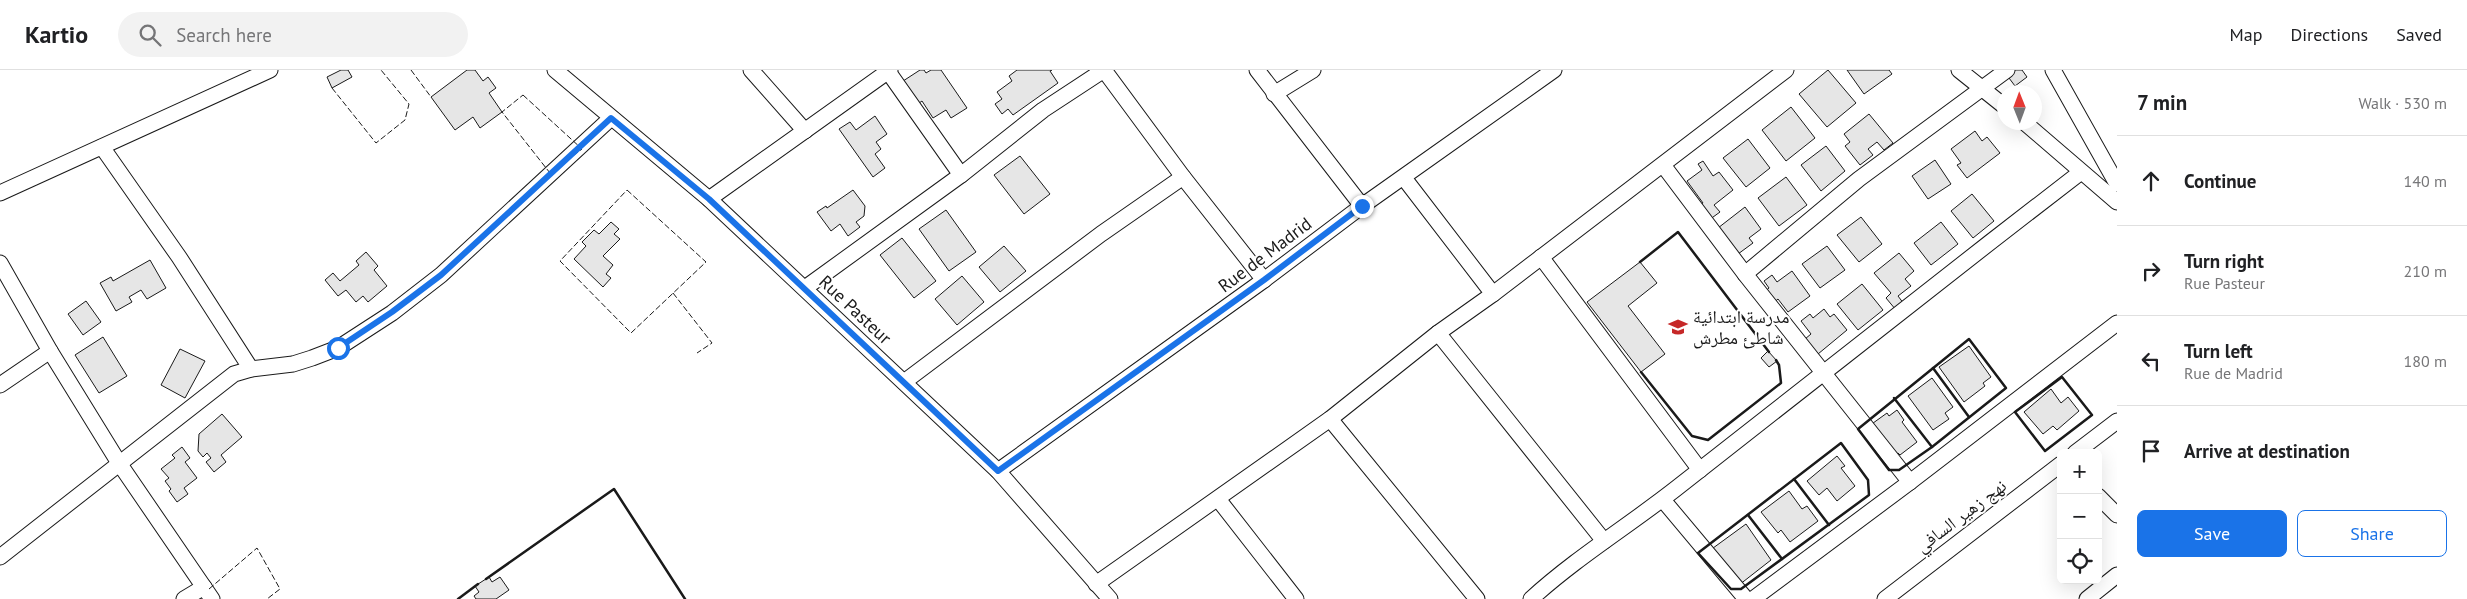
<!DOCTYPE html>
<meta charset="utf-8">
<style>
body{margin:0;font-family:"PT Sans","Noto Naskh Arabic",sans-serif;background:#f2f2f2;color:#202124}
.controls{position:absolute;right:15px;bottom:15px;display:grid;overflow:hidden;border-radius:8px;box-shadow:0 5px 20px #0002}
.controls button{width:45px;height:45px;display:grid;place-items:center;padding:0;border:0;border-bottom:1px solid #e0e0e0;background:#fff;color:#202124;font:25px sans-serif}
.compass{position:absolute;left:1997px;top:15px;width:45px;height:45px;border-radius:50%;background:#fff;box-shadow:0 5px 20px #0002;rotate:359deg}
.stop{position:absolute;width:15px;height:15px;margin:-11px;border:4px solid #1a73e8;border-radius:50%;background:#fff}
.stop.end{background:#1a73e8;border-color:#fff;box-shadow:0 1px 5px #0008}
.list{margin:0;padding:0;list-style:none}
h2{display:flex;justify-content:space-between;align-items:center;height:65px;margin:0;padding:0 20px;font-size:21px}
h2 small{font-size:16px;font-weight:400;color:#757577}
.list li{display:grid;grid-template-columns:32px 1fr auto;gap:15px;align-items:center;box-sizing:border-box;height:90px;padding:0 20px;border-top:1px solid #e0e0e0}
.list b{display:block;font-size:19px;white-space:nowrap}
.list p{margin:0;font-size:16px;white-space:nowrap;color:#757577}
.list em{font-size:16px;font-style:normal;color:#757577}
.actions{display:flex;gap:10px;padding:15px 20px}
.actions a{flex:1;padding:11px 0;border:1px solid #1a73e8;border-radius:8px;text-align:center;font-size:18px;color:#1a73e8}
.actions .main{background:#1a73e8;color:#fff}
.icon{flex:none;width:28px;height:28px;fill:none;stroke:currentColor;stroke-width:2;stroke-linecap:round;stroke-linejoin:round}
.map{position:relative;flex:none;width:2117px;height:529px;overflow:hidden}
header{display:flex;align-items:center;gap:30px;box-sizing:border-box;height:70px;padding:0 25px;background:#fff;border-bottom:1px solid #e0e0e0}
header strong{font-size:24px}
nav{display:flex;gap:28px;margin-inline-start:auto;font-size:18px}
.search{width:350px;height:45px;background:#f2f2f2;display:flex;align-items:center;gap:12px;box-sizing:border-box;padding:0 18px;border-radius:28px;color:#757577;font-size:19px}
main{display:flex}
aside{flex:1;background:#fff}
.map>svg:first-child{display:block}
.building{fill:#e6e6e6;stroke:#1a1a1a}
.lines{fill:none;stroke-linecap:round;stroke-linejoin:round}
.minor-casing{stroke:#1a1a1a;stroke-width:17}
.minor{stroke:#fff;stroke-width:15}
.fence{stroke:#1a1a1a;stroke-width:1;stroke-dasharray:6 2.5;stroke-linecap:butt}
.wall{stroke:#1a1a1a;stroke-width:2.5}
.route{stroke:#1a73e8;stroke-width:6}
.labels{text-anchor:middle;stroke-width:4;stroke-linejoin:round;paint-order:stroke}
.street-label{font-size:18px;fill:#1a1a1a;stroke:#fff}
.poi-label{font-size:18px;fill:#1a1a1a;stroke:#fff;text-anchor:start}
</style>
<header>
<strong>Kartio</strong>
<div class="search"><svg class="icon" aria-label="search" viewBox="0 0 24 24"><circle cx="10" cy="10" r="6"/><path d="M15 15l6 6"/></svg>Search here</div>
<nav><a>Map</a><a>Directions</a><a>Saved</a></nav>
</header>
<main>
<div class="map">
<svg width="2117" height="529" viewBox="0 0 2117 529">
<rect width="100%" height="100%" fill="#fff"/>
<g class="building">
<path d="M 341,0 L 348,0 L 352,7 L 332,18 L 327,7 Z"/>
<path d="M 467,0 L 475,0 L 483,11 L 488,7 L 496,18 L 489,23 L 502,42 L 480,58 L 473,47 L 455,60 L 431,27 Z"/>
<path d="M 920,0 L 924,0 L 926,3 L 931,0 L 941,0 L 967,38 L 951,48 L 946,40 L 933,48 L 922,31 L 915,36 L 900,13 Z"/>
<path d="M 1017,0 L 1052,0 L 1050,1 L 1058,13 L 1013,45 L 1008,39 L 1002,44 L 995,34 L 1002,29 L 997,22 L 1012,11 L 1009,6 Z"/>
<path d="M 1828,0 L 1856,33 L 1827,57 L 1799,24 Z"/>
<path d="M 1847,0 L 1889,0 L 1892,4 L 1864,24 Z"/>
<path d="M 2011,0 L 2022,0 L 2027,7 L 2015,16 L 2006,4 Z"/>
<path d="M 1791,37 L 1815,68 L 1786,91 L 1762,60 Z"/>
<path d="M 1869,44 L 1893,73 L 1884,80 L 1877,72 L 1868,79 L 1873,85 L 1860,95 L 1845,76 L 1850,72 L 1844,64 Z"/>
<path d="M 875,46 L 887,64 L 876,72 L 881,79 L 875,84 L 885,98 L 873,107 L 839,59 L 850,52 L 856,60 Z"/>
<path d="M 1975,61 L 1982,71 L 1987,67 L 2000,83 L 1967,108 L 1957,95 L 1961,93 L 1951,79 Z"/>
<path d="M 1748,69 L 1770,98 L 1746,117 L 1723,88 Z"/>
<path d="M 1826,76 L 1845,101 L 1821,121 L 1801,95 Z"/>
<path d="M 1020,86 L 1050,124 L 1024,144 L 994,105 Z"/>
<path d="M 1935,90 L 1951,114 L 1928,129 L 1912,106 Z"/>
<path d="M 1703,91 L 1713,106 L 1719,102 L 1733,120 L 1714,135 L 1720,142 L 1709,150 L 1698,136 L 1703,133 L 1687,111 L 1702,100 L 1698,94 Z"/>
<path d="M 1786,107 L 1807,135 L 1779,156 L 1758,128 Z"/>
<path d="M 853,120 L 865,136 L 864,146 L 856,152 L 860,157 L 848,166 L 840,154 L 831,161 L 817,142 L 826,136 L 827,138 Z"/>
<path d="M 1972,124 L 1994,151 L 1973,168 L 1951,141 Z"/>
<path d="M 1745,137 L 1761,159 L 1749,168 L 1753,173 L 1738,184 L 1718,158 Z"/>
<path d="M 946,140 L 976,182 L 949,201 L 919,159 Z"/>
<path d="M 1861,147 L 1882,174 L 1859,192 L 1837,165 Z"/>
<path d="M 611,152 L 619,159 L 614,164 L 620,169 L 603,186 L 613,195 L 606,204 L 611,208 L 603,217 L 574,189 L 586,176 L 582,172 L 594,160 L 599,164 Z"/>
<path d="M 1941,152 L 1958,174 L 1931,195 L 1914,173 Z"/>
<path d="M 902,168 L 936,211 L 914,228 L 880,185 Z"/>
<path d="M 1004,176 L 1026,201 L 1000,222 L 979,197 Z"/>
<path d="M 1827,176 L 1845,200 L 1820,218 L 1802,194 Z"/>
<path d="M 366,182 L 378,196 L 374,200 L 387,216 L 368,232 L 363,226 L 356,232 L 346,220 L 338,226 L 325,210 L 333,203 L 340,211 L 359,195 L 356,191 Z"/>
<path d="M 1899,183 L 1914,201 L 1905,209 L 1911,216 L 1898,226 L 1904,234 L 1896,240 L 1886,228 L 1891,223 L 1874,203 Z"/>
<path d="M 150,190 L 166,218 L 147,229 L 141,220 L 129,227 L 132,232 L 116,241 L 100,213 L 111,207 L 113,211 Z"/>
<path d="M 1640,192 L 1657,213 L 1628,236 L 1665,284 L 1641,302 L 1587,232 Z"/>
<path d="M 1792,201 L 1810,226 L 1788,242 L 1778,229 L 1772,234 L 1763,223 L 1769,218 L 1764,211 L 1772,205 L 1777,212 Z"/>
<path d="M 962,206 L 984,232 L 957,255 L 935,229 Z"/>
<path d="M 1862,214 L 1883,240 L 1858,260 L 1837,234 Z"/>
<path d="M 86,231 L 101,252 L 83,265 L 68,244 Z"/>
<path d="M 1824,239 L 1830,247 L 1834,244 L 1847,260 L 1818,284 L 1805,269 L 1811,264 L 1801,251 L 1810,244 L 1813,248 Z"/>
<path d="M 103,267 L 127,306 L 99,323 L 75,285 Z"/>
<path d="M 1969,276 L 1991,307 L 1983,313 L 1985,316 L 1964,332 L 1939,297 Z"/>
<path d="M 180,279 L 205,291 L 185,328 L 161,315 Z"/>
<path d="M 1768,281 L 1777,291 L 1769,297 L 1761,288 Z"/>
<path d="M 1932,308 L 1953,337 L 1945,343 L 1949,349 L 1933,360 L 1908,326 Z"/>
<path d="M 2051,319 L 2061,333 L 2068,327 L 2079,341 L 2057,360 L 2053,356 L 2043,364 L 2024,342 Z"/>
<path d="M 1897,340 L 1904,350 L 1902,352 L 1917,372 L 1900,385 L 1898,383 L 1892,387 L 1869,356 L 1887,343 L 1889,346 Z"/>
<path d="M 222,344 L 242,367 L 221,385 L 226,392 L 214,402 L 206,392 L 211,388 L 207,383 L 203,387 L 198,381 L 199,364 Z"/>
<path d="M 182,377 L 190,388 L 185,392 L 197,408 L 184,418 L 188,424 L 177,432 L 169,421 L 171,419 L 165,411 L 169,408 L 161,399 L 175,388 L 172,385 Z"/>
<path d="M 1837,386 L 1845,396 L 1841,398 L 1855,416 L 1837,431 L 1827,418 L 1819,425 L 1807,411 Z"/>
<path d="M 1789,421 L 1802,439 L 1807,436 L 1818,451 L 1790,472 L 1781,460 L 1778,463 L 1761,442 Z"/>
<path d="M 1746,454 L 1771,490 L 1739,515 L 1709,481 Z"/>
<path d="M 489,507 L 492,512 L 500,507 L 509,520 L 496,529 L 476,529 L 474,526 L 479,522 L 475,516 Z"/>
</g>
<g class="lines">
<g class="minor-casing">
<g id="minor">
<path d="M 555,0 L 709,129 L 998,401 L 1110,529"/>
<path d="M 751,0 L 805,61"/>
<path d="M 887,0 L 961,105"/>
<path d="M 1104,0 L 1183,107 L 1264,210"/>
<path d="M 1257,0 L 1362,136"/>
<path d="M 1959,0 L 2004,36"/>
<path d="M 2053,0 L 2117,114"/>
<path d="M 1274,24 L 1313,0"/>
<path d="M 2024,52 L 2117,132"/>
<path d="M 102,77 L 179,187 L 251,299"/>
<path d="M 1663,95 L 1745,204 L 1910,412"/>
<path d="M 1404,108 L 1493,224"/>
<path d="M 0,123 L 270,0"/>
<path d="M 709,129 L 890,0"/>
<path d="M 1541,187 L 1700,400"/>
<path d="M 0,193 L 50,281 L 119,393 L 212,529"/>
<path d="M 1745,204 L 1859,109 L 2007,0"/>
<path d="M 805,218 L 961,105 L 1043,40 L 1104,0"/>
<path d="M 1438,263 L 1604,471"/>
<path d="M 904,312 L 1101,164 L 1183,107"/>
<path d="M 0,315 L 50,281"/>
<path d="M 1330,349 L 1477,529"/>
<path d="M 2075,383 L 2117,351"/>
<path d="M 998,401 L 1264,210 L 1362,136 L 1554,0"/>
<path d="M 2098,426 L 2117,445"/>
<path d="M 1218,429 L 1296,529"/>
<path d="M 1663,430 L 1746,529"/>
<path d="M 0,487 L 234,304 L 251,299 L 293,294 L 312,288 L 338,278 L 392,243 L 441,205 L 611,48"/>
<path d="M 1096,514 L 1330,349 L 1438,263 L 1493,224 L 1786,0"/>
<path d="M 184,529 L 204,517"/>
<path d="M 1531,529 C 1577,487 1630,455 1678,417 C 1812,311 1946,206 2081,102"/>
<path d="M 1753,529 L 1910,412 L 2117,253"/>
<path d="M 1885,529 L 2061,394"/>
<path d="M 2087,529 L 2117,505"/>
</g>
</g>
<use href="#minor" class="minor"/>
<g class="fence">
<path d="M 411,0 L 431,27"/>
<path d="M 332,18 L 376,73 L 405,50 L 409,34 L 381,0"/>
<path d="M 523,25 L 582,79 L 550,103 L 502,42 Z"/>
<path d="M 627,120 L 706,192 L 631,263 L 560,191 Z"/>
<path d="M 673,223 L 712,273 L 697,283"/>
<path d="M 209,519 L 257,478 L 280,519 L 267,529"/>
</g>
<g class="wall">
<path d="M 1640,192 L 1678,162 L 1769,282"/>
<path d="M 1969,269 L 2006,318 L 1932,377 L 1899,400 L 1889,400 L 1858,359 Z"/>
<path d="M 1933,298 L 1969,347"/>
<path d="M 1641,302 L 1692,366 L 1708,370 L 1781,313 L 1779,295 L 1776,290"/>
<path d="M 2062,307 L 2092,345 L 2045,381 L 2015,342 Z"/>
<path d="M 1894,328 L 1932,377"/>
<path d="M 1841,373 L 1868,410 L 1869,425 L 1741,519 L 1731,519 L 1698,483 Z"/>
<path d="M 1794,409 L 1829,455"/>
<path d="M 1748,445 L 1782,489"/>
<path d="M 486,509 L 614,419 L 685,529"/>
<path d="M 458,529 L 478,514"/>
</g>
</g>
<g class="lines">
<path class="route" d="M 338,278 L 392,242 L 441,205 L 611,48 L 709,129 L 998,401 L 1264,210 L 1362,136"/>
</g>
<defs>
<g id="school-bare" transform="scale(1.5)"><path d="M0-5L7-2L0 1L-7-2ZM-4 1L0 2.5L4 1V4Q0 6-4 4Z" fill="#c62828" stroke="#fff" stroke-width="2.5" paint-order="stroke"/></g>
</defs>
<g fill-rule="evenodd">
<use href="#school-bare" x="1678" y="257"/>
</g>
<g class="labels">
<g class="street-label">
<text transform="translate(1265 185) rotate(-37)" y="6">Rue de Madrid</text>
<text transform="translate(855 240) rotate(43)" y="6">Rue Pasteur</text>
<text transform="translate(1961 446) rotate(-37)" y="6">نهج زهير السافي</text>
</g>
<g class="poi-label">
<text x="1693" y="253">مدرسة ابتدائية<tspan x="1693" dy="21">شاطئ مطرش</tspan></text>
</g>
</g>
</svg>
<div class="controls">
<button>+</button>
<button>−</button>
<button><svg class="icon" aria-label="locate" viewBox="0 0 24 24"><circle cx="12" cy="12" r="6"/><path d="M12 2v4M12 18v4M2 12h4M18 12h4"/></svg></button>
</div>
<svg class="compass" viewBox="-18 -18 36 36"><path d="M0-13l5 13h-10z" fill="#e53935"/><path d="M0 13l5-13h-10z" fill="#757577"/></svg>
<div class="stop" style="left:338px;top:278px"></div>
<div class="stop end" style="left:1362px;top:136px"></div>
</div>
<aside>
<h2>7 min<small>Walk · 530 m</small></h2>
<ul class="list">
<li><svg class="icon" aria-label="ahead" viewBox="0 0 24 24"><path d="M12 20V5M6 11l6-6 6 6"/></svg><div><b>Continue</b></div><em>140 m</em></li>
<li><svg class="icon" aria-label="right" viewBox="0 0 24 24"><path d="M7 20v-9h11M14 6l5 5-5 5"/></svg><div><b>Turn right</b><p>Rue Pasteur</p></div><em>210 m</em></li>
<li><svg class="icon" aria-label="left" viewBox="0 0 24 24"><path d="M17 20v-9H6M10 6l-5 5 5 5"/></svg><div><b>Turn left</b><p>Rue de Madrid</p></div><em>180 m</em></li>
<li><svg class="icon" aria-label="arrive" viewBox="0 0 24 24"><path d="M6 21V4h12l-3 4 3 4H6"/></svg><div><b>Arrive at destination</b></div></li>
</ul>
<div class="actions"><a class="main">Save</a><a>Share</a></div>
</aside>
</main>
